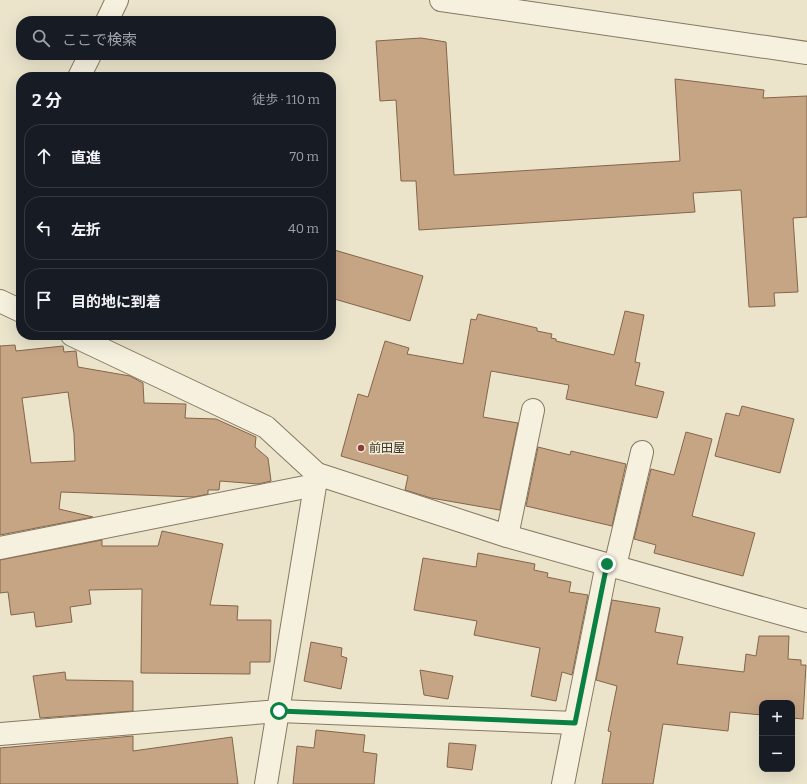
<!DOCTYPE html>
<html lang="ja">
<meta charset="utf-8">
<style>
body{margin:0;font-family:Bitter,"Noto Sans JP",serif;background:#20242c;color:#f1f3f6}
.controls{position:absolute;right:12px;bottom:12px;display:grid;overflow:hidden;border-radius:8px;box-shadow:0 4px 16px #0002}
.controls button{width:36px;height:36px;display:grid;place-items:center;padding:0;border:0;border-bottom:1px solid #363941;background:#171b24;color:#f1f3f6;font:20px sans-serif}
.stop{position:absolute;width:12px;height:12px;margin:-9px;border:3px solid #0b8043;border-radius:50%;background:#fff}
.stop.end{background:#0b8043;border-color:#fff;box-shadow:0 1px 4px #0008}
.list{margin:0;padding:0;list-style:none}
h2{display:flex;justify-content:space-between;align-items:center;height:52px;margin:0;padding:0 16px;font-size:17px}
h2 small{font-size:13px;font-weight:400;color:#9ea1a6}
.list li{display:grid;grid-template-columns:26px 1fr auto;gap:12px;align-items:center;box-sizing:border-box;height:64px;margin:0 8px 8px;padding:0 8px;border:1px solid #363941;border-radius:16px}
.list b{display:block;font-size:15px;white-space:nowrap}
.list em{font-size:13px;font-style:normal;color:#9ea1a6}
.icon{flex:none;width:22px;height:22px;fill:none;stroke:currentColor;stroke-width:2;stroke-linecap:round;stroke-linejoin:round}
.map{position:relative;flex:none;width:807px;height:784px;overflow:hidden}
.search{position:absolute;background:#171b24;box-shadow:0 4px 16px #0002;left:16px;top:16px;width:320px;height:44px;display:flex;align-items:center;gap:10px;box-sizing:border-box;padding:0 14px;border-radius:16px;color:#9ea1a6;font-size:15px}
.panel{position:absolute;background:#171b24;box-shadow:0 4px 16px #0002;left:16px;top:72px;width:320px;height:268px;border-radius:16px}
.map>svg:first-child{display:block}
.building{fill:#c6a585;stroke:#846549;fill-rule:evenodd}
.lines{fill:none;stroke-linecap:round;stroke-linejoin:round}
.minor-casing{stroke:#877861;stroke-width:24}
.minor{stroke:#f6f1de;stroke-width:22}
.route{stroke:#0b8043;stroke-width:5}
.poi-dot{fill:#903c36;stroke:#f3eeda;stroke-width:1.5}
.labels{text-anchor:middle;stroke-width:3;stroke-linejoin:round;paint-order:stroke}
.poi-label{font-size:12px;fill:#392f22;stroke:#f3eeda;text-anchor:start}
</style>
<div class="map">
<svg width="807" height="784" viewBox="0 0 807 784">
<rect width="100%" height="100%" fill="#ebe4cb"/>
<g class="building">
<path d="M 421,38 L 446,42 L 454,175 L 680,161 L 675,79 L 764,90 L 763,98 L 807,96 L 807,217 L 793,218 L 798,292 L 774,293 L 775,306 L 749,307 L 741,190 L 693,193 L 695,212 L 419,230 L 416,181 L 401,181 L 396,100 L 380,101 L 376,41 Z"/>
<path d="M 331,249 L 423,276 L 410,321 L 331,298 Z"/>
<path d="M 625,311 L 644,315 L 635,362 L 640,363 L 635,385 L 664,392 L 657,418 L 566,399 L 569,385 L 491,371 L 483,417 L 518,423 L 500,510 L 431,498 L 405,490 L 408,476 L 341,456 L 358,394 L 368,397 L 385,341 L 409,348 L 407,354 L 463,364 L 471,319 L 476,320 L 478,314 L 537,328 L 537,331 L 552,334 L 551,338 L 556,339 L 556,341 L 614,355 Z"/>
<path d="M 15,345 L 16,351 L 63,346 L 64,352 L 76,351 L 78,367 L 130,376 L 143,383 L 144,403 L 186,404 L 185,418 L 216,419 L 256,437 L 255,447 L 268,458 L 271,481 L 258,484 L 220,481 L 219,490 L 208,490 L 208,494 L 194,497 L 61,492 L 59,509 L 93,517 L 0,535 L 0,346 ZM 68,392 L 74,434 L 75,461 L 31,463 L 22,398 Z"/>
<path d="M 742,406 L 794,419 L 780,473 L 715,456 L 726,413 L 739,416 Z"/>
<path d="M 686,432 L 712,439 L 692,516 L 755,533 L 743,576 L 654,553 L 656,545 L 634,539 L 651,469 L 674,475 Z"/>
<path d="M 538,447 L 570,455 L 571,451 L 626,464 L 612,526 L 526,506 Z"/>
<path d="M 162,531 L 223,544 L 210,605 L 238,606 L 237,620 L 271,620 L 270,662 L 250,662 L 250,674 L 141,673 L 142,589 L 89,590 L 91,604 L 70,607 L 72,622 L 36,627 L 34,612 L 11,615 L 8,592 L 0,593 L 0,560 L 102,540 L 102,546 L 158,546 Z"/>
<path d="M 478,553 L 535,564 L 534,570 L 548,573 L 547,577 L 571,582 L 569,592 L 588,595 L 572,675 L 562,672 L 556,701 L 531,696 L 540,648 L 474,635 L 477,621 L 414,610 L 423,558 L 476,567 Z"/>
<path d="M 612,600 L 660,608 L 655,632 L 683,637 L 677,664 L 744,672 L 746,654 L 756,656 L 759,636 L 789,636 L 788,659 L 801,660 L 801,665 L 806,665 L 803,719 L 792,718 L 792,703 L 762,703 L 762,715 L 730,712 L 728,731 L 663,724 L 653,784 L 602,784 L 611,732 L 608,731 L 617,686 L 596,680 Z"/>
<path d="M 311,642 L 342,648 L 341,656 L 347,658 L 341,689 L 304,681 Z"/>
<path d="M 420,670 L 453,676 L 448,699 L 424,695 Z"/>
<path d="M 65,672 L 66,680 L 133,681 L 133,711 L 40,718 L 33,676 Z"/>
<path d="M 316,730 L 365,735 L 363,752 L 377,754 L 374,784 L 293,784 L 297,746 L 314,748 Z"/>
<path d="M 133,736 L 133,751 L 232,737 L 238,784 L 0,784 L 0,748 Z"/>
<path d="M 449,743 L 476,745 L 472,770 L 447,767 Z"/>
</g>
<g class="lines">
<g class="minor-casing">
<g id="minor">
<path d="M 441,0 L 807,53"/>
<path d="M 107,21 L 117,0"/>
<path d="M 79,77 L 90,55"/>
<path d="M 0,301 L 21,311"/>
<path d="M 72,335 L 266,427 L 317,474 L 507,536 L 807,621"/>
<path d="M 507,536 L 533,410"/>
<path d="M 0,548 L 315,485"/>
<path d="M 615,566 L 642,452"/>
<path d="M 0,734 L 279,711 L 575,723 L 607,564"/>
<path d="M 266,784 L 317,474"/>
<path d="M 563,784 L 575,723"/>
</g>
</g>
<use href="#minor" class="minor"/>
</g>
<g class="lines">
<path class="route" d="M 279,711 L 575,723 L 607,564"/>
</g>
<circle class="poi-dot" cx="361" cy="448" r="4"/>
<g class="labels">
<g class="poi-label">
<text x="369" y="452">前田屋</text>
</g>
</g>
</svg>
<div class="controls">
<button>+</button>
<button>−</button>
</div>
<div class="stop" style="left:279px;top:711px"></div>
<div class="stop end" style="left:607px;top:564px"></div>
<div class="search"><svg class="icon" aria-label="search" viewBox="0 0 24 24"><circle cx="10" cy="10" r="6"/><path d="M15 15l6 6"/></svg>ここで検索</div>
<section class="panel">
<h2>2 分<small>徒歩 · 110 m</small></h2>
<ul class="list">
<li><svg class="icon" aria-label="ahead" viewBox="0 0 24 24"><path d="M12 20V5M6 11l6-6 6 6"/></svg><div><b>直進</b></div><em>70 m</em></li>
<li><svg class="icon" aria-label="left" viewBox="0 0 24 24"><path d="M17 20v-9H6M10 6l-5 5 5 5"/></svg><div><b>左折</b></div><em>40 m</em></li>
<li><svg class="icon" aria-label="arrive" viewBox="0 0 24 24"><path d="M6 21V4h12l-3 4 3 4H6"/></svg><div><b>目的地に到着</b></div></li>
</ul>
</section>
</div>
